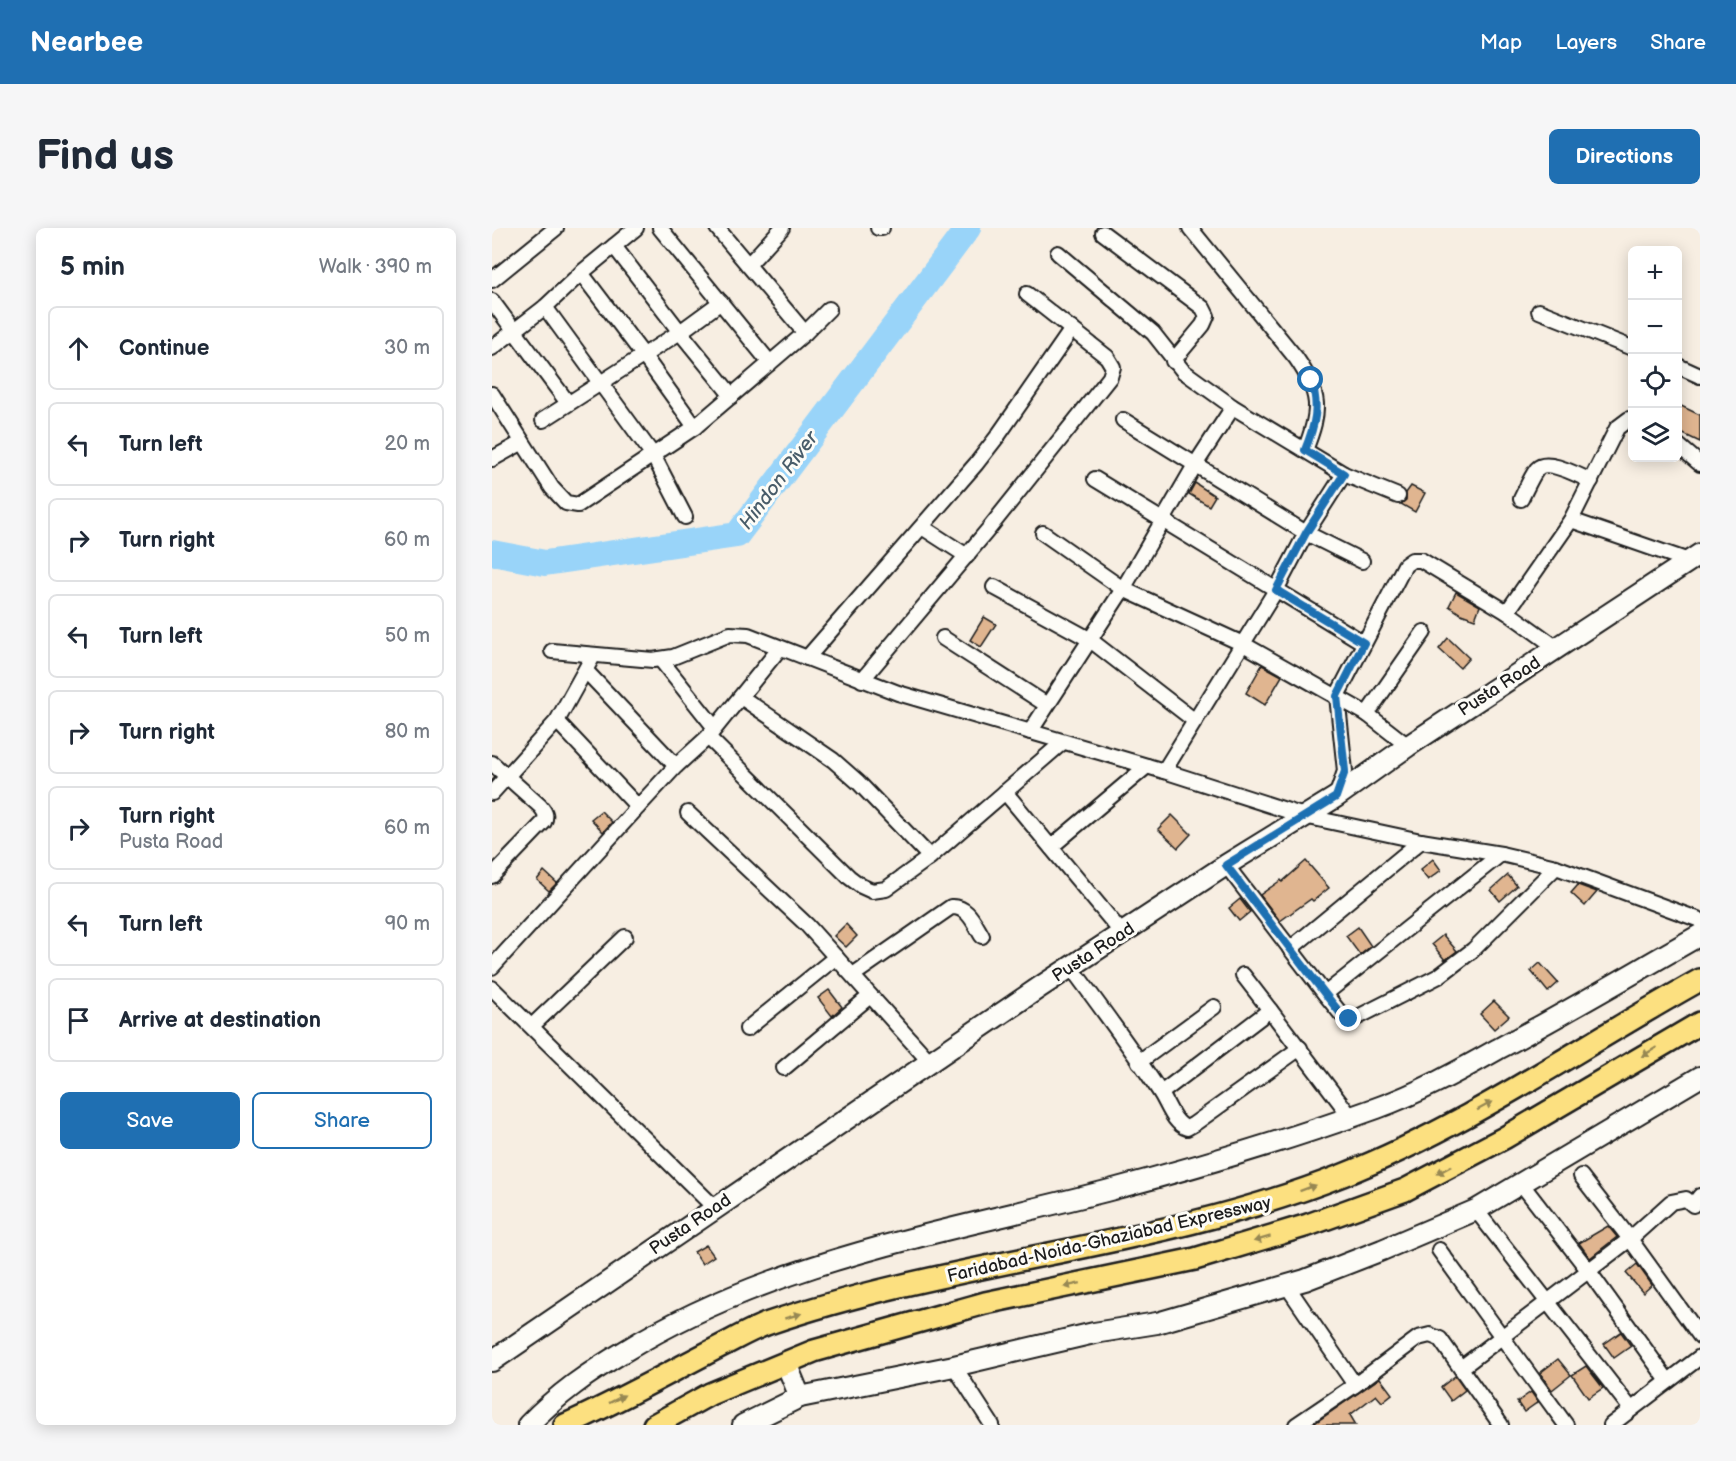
<!DOCTYPE html>
<meta charset="utf-8">
<style>
body{margin:0;font-family:"Balsamiq Sans",sans-serif;background:#f6f6f7;color:#1f2937}
.controls{position:absolute;right:18px;top:18px;display:grid;overflow:hidden;border-radius:9px;box-shadow:0 3px 15px #0003}
.controls button{width:54px;height:54px;display:grid;place-items:center;padding:0;border:0;border-bottom:2px solid #e0e1e3;background:#fff;color:#1f2937;font:30px sans-serif}
.stop{position:absolute;width:18px;height:18px;margin:-14px;border:4px solid #1f6fb2;border-radius:50%;background:#fff}
.stop.end{background:#1f6fb2;border-color:#fff;box-shadow:0 2px 6px #0008}
.list{margin:0;padding:0;list-style:none}
h2{display:flex;justify-content:space-between;align-items:center;height:78px;margin:0;padding:0 24px;font-size:26px}
h2 small{font-size:20px;font-weight:400;color:#747a83}
.list li{display:grid;grid-template-columns:39px 1fr auto;gap:18px;align-items:center;box-sizing:border-box;height:84px;margin:0 12px 12px;padding:0 12px;border:2px solid #e0e1e3;border-radius:9px}
.list b{display:block;font-size:22px;white-space:nowrap}
.list p{margin:0;font-size:20px;white-space:nowrap;color:#747a83}
.list em{font-size:20px;font-style:normal;color:#747a83}
.actions{display:flex;gap:12px;padding:18px 24px}
.actions a{flex:1;padding:14px 0;border:2px solid #1f6fb2;border-radius:9px;text-align:center;font-size:21px;color:#1f6fb2}
.actions .main{background:#1f6fb2;color:#fff}
.icon{flex:none;width:33px;height:33px;fill:none;stroke:currentColor;stroke-width:2;stroke-linecap:round;stroke-linejoin:round}
.map{position:relative;flex:none;width:1208px;height:1197px;overflow:hidden;border-radius:9px}
header{display:flex;align-items:center;gap:36px;box-sizing:border-box;height:84px;padding:0 30px;background:#1f6fb2;color:#fff}
header strong{font-size:28px}
nav{display:flex;gap:33px;margin-inline-start:auto;font-size:21px}
.intro{display:flex;align-items:center;justify-content:space-between;box-sizing:border-box;height:144px;padding:0 36px}
h1{margin:0;font-size:42px}
.button{padding:15px 27px;border-radius:9px;background:#1f6fb2;color:#fff;font-size:21px;font-weight:700}
main{display:flex;gap:36px;padding:0 36px}
aside{flex:1;background:#fff;border-radius:9px;box-shadow:0 3px 15px #0003}
.map>svg:first-child{display:block}
.lines{fill:none;stroke-linecap:round;stroke-linejoin:round}
.river{stroke:#99d4f9;stroke-width:26}
.building{fill:#e0b590;stroke:#1c1c1c;stroke-width:1.5}
.street-casing{stroke:#1c1c1c;stroke-width:18}
.secondary-casing{stroke:#1c1c1c;stroke-width:24}
.primary-casing{stroke:#1c1c1c;stroke-width:26}
.street{stroke:#fdfcf7;stroke-width:14}
.secondary{stroke:#fdfcf7;stroke-width:20}
.primary{stroke:#fce080;stroke-width:21}
.oneway{fill:#978853}
.route{stroke:#1f6fb2;stroke-width:8}
.labels{text-anchor:middle;stroke-width:6;stroke-linejoin:round;paint-order:stroke}
.street-label{font-size:18px;fill:#1c1c1c;stroke:#fdfcf7}
.water-label{font-size:20px;font-style:italic;fill:#485c69;stroke:#fdfcf7}
</style>
<header>
<strong>Nearbee</strong>
<nav><a>Map</a><a>Layers</a><a>Share</a></nav>
</header>
<div class="intro"><h1>Find us</h1><a class="button">Directions</a></div>
<main>
<aside>
<h2>5 min<small>Walk · 390 m</small></h2>
<ul class="list">
<li><svg class="icon" aria-label="ahead" viewBox="0 0 24 24"><path d="M12 20V5M6 11l6-6 6 6"/></svg><div><b>Continue</b></div><em>30 m</em></li>
<li><svg class="icon" aria-label="left" viewBox="0 0 24 24"><path d="M17 20v-9H6M10 6l-5 5 5 5"/></svg><div><b>Turn left</b></div><em>20 m</em></li>
<li><svg class="icon" aria-label="right" viewBox="0 0 24 24"><path d="M7 20v-9h11M14 6l5 5-5 5"/></svg><div><b>Turn right</b></div><em>60 m</em></li>
<li><svg class="icon" aria-label="left" viewBox="0 0 24 24"><path d="M17 20v-9H6M10 6l-5 5 5 5"/></svg><div><b>Turn left</b></div><em>50 m</em></li>
<li><svg class="icon" aria-label="right" viewBox="0 0 24 24"><path d="M7 20v-9h11M14 6l5 5-5 5"/></svg><div><b>Turn right</b></div><em>80 m</em></li>
<li><svg class="icon" aria-label="right" viewBox="0 0 24 24"><path d="M7 20v-9h11M14 6l5 5-5 5"/></svg><div><b>Turn right</b><p>Pusta Road</p></div><em>60 m</em></li>
<li><svg class="icon" aria-label="left" viewBox="0 0 24 24"><path d="M17 20v-9H6M10 6l-5 5 5 5"/></svg><div><b>Turn left</b></div><em>90 m</em></li>
<li><svg class="icon" aria-label="arrive" viewBox="0 0 24 24"><path d="M6 21V4h12l-3 4 3 4H6"/></svg><div><b>Arrive at destination</b></div></li>
</ul>
<div class="actions"><a class="main">Save</a><a>Share</a></div>
</aside>
<div class="map">
<svg width="1208" height="1197" viewBox="0 0 1208 1197">
<rect width="100%" height="100%" fill="#f7eee2"/>
<filter id="ink" filterUnits="userSpaceOnUse"><feTurbulence type="fractalNoise" baseFrequency=".0167" numOctaves="2"/><feDisplacementMap in="SourceGraphic" scale="12" xChannelSelector="R" yChannelSelector="G"/><feConvolveMatrix kernelMatrix="1 2 1 2 8 2 1 2 1" color-interpolation-filters="sRGB"/></filter>
<g filter="url(#ink)">
<g class="lines">
<path class="river" d="M 0,325 L 53,335 L 245,307 L 476,0"/>
</g>
<g class="building">
<path d="M 1185,176 L 1208,187 L 1208,214 L 1185,203 Z"/>
<path d="M 703,255 L 723,268 L 717,278 L 697,266 Z"/>
<path d="M 919,258 L 933,265 L 923,284 L 909,276 L 914,272 L 914,265 Z"/>
<path d="M 964,364 L 988,378 L 983,391 L 969,386 L 957,378 Z"/>
<path d="M 492,389 L 504,396 L 489,419 L 478,412 Z"/>
<path d="M 956,410 L 977,430 L 968,440 L 947,421 Z"/>
<path d="M 770,437 L 790,448 L 773,477 L 754,465 Z"/>
<path d="M 109,583 L 120,594 L 111,604 L 99,591 Z"/>
<path d="M 680,587 L 699,606 L 686,620 L 666,601 Z"/>
<path d="M 941,631 L 949,642 L 936,652 L 928,642 Z"/>
<path d="M 814,633 L 837,660 L 821,673 L 819,671 L 788,693 L 768,667 L 789,652 L 790,654 Z"/>
<path d="M 52,643 L 65,655 L 57,663 L 45,652 Z"/>
<path d="M 1016,647 L 1025,658 L 1008,673 L 999,662 Z"/>
<path d="M 1086,657 L 1105,664 L 1093,678 L 1079,665 Z"/>
<path d="M 748,671 L 758,684 L 747,693 L 737,680 Z"/>
<path d="M 354,696 L 365,708 L 354,719 L 342,708 Z"/>
<path d="M 866,699 L 879,718 L 868,727 L 854,708 Z"/>
<path d="M 951,707 L 965,723 L 953,732 L 940,716 Z"/>
<path d="M 1048,735 L 1066,755 L 1056,764 L 1039,743 Z"/>
<path d="M 337,762 L 350,779 L 340,788 L 326,770 Z"/>
<path d="M 1002,773 L 1017,788 L 1002,801 L 988,786 Z"/>
<path d="M 1116,998 L 1125,1009 L 1098,1030 L 1087,1015 Z"/>
<path d="M 214,1017 L 222,1028 L 210,1036 L 202,1024 Z"/>
<path d="M 1145,1036 L 1160,1057 L 1151,1065 L 1134,1045 Z"/>
<path d="M 1129,1104 L 1139,1118 L 1122,1130 L 1112,1116 Z"/>
<path d="M 1066,1131 L 1079,1147 L 1060,1162 L 1048,1145 Z"/>
<path d="M 1094,1138 L 1111,1160 L 1096,1170 L 1080,1147 Z"/>
<path d="M 963,1148 L 973,1162 L 959,1173 L 949,1159 Z"/>
<path d="M 888,1150 L 900,1166 L 890,1174 L 884,1167 L 858,1187 L 864,1197 L 824,1197 L 823,1195 Z"/>
<path d="M 1039,1164 L 1046,1174 L 1032,1184 L 1025,1174 Z"/>
</g>
<g class="lines">
<g class="street-casing">
<g id="street">
<path d="M 168,0 L 278,135"/>
<path d="M 225,0 L 313,105"/>
<path d="M 386,0 L 390,0"/>
<path d="M 698,0 L 804,130 C 829,166 829,182 813,222"/>
<path d="M 611,5 L 711,80 L 715,88 L 711,97 L 681,133"/>
<path d="M 122,18 L 188,104 L 240,168"/>
<path d="M 566,25 L 661,105 L 691,143 L 741,179 L 852,246 L 906,268"/>
<path d="M 256,37 L 290,0"/>
<path d="M 89,45 L 152,128 L 203,199"/>
<path d="M 0,52 L 64,0"/>
<path d="M 0,73 L 76,175"/>
<path d="M 53,79 L 161,227 L 193,289"/>
<path d="M 1047,83 L 1140,120"/>
<path d="M 0,120 L 53,79 L 89,45 L 144,0"/>
<path d="M 1186,138 L 1208,148"/>
<path d="M 0,166 L 60,260 L 74,275 L 86,277 L 203,199 L 313,105 L 337,81"/>
<path d="M 51,192 L 188,104 L 229,74"/>
<path d="M 631,192 L 814,305 L 870,333"/>
<path d="M 1186,217 L 1208,236"/>
<path d="M 0,231 L 29,215"/>
<path d="M 603,251 L 872,415"/>
<path d="M 1029,271 C 1034,261 1039,249 1045,241 C 1055,230 1087,248 1099,253"/>
<path d="M 1079,292 L 1197,333"/>
<path d="M 430,299 L 475,328"/>
<path d="M 551,305 L 631,361 L 751,416 L 875,486 L 916,518"/>
<path d="M 502,359 L 597,411 L 703,493"/>
<path d="M 1015,384 L 1079,292 L 1125,200 L 1137,191 L 1140,191"/>
<path d="M 451,410 L 555,477"/>
<path d="M 60,423 L 161,432 L 181,429 L 238,406 L 256,407 L 406,465 L 672,543 L 812,588 L 929,613 L 1009,626 L 1064,639 L 1208,692"/>
<path d="M 315,430 L 484,236 L 505,209 L 580,101"/>
<path d="M 168,431 L 223,500"/>
<path d="M 94,443 L 184,538"/>
<path d="M 370,452 L 495,303 L 618,149 L 621,139 L 615,129 L 535,66"/>
<path d="M 249,469 L 341,532 L 366,554 L 438,629"/>
<path d="M 875,486 L 932,404"/>
<path d="M 65,493 L 146,579"/>
<path d="M 538,504 L 631,361 L 703,237 L 741,179"/>
<path d="M 216,509 L 357,649 L 369,658 L 380,663 L 394,661 L 438,629 L 571,514"/>
<path d="M 0,535 L 48,578 C 53,584 55,587 52,594 L 0,648"/>
<path d="M 672,543 L 784,362 L 814,305 L 852,246"/>
<path d="M 513,564 L 630,705"/>
<path d="M 0,565 L 65,493 L 101,428"/>
<path d="M 844,569 L 853,543 L 845,468 L 913,337 L 920,332 L 929,332 L 1015,384 L 1065,420"/>
<path d="M 196,585 L 315,697 L 438,834"/>
<path d="M 559,619 L 655,538"/>
<path d="M 734,637 L 833,766 L 849,786 L 857,791 L 866,789 L 947,748 L 981,722 L 1064,639"/>
<path d="M 798,721 L 929,613"/>
<path d="M 0,739 L 146,579 L 184,538 L 216,509 L 288,420"/>
<path d="M 579,739 C 609,780 640,821 668,864 C 676,876 681,895 695,900 L 702,896 L 808,820"/>
<path d="M 361,747 L 459,679 C 476,678 482,695 490,708"/>
<path d="M 0,760 L 223,980"/>
<path d="M 833,766 L 1009,626"/>
<path d="M 778,782 L 859,889"/>
<path d="M 40,798 L 133,709"/>
<path d="M 255,801 L 344,729"/>
<path d="M 647,834 L 722,779"/>
<path d="M 292,840 L 378,768"/>
<path d="M 669,865 L 778,782 L 751,747"/>
<path d="M 1089,948 L 1138,1011 L 1208,1108"/>
<path d="M 1028,954 L 1096,1042 L 1176,1153"/>
<path d="M 984,982 L 1139,1181"/>
<path d="M 947,1022 L 1074,1197"/>
<path d="M 795,1058 L 863,1157"/>
<path d="M 462,1138 L 500,1197"/>
<path d="M 969,1140 L 1138,1011 L 1179,974 L 1194,971 L 1201,977 L 1208,968"/>
<path d="M 804,1197 L 863,1157 L 926,1110 L 938,1107 L 948,1111 L 1009,1197"/>
<path d="M 1119,1197 L 1208,1129"/>
</g>
</g>
<g class="secondary-casing">
<g id="secondary">
<path d="M 0,1133 L 548,759 L 734,637 L 844,569 L 916,518 L 1208,326"/>
<path d="M 294,1135 L 308,1169"/>
<path d="M 36,1197 C 66,1166 96,1145 133,1123 C 279,1033 450,1005 614,963 C 705,939 796,912 885,880 C 927,865 967,843 1006,821 C 1074,785 1141,745 1208,707"/>
<path d="M 251,1197 L 308,1169 L 462,1138 L 602,1105 L 665,1095 L 813,1052 L 890,1022 L 984,982 L 1208,849"/>
</g>
</g>
<g class="primary-casing">
<g id="primary">
<path d="M 73,1197 C 125,1174 176,1145 227,1119 C 243,1111 260,1101 277,1095 C 464,1031 667,1020 851,947 C 977,897 1089,818 1208,752"/>
<path d="M 162,1197 L 218,1166 L 322,1123 L 493,1075 L 703,1031 L 816,997 L 913,962 L 1012,910 L 1208,795"/>
</g>
</g>
<use href="#street" class="street"/>
<use href="#secondary" class="secondary"/>
<use href="#primary" class="primary"/>
</g>
<defs><path id="oneway-solid" d="M-6-.8H1V-3.2L6.5 0L1 3.2V.8H-6Z" transform="scale(1.5)"/></defs>
<g class="oneway">
<use href="#oneway-solid" transform="translate(1157 824) rotate(149)"/>
<use href="#oneway-solid" transform="translate(993 878) rotate(-28)"/>
<use href="#oneway-solid" transform="translate(952 942) rotate(152)"/>
<use href="#oneway-solid" transform="translate(816 960) rotate(-20)"/>
<use href="#oneway-solid" transform="translate(770 1011) rotate(163)"/>
<use href="#oneway-solid" transform="translate(580 1057) rotate(168)"/>
<use href="#oneway-solid" transform="translate(301 1088) rotate(-16)"/>
<use href="#oneway-solid" transform="translate(125 1171) rotate(-27)"/>
</g>
</g>
<g class="lines" filter="url(#ink)">
<path class="route" d="M 819,152 C 828,178 823,197 813,222 L 852,246 L 814,305 L 784,362 L 872,415 L 845,468 L 853,543 L 844,569 L 734,637 L 833,766 L 849,786 L 857,791"/>
</g>
<g class="labels">
<g class="street-label">
<text transform="translate(1007 458) rotate(-33)" y="6">Pusta Road</text>
<text transform="translate(601 724) rotate(-33)" y="6">Pusta Road</text>
<text transform="translate(198 996) rotate(-34)" y="6">Pusta Road</text>
<text transform="translate(617 1011) rotate(-13)" y="6">Faridabad-Noida-Ghaziabad Expressway</text>
</g>
<g class="water-label">
<text transform="translate(286 252) rotate(-53)" y="7">Hindon River</text>
</g>
</g>
</svg>
<div class="controls">
<button>+</button>
<button>−</button>
<button><svg class="icon" aria-label="locate" viewBox="0 0 24 24"><circle cx="12" cy="12" r="6"/><path d="M12 2v4M12 18v4M2 12h4M18 12h4"/></svg></button>
<button><svg class="icon" aria-label="layers" viewBox="0 0 24 24"><path d="M12 4l9 5-9 5-9-5zM3 14l9 5 9-5"/></svg></button>
</div>
<div class="stop" style="left:819px;top:152px"></div>
<div class="stop end" style="left:857px;top:791px"></div>
</div>
</main>
